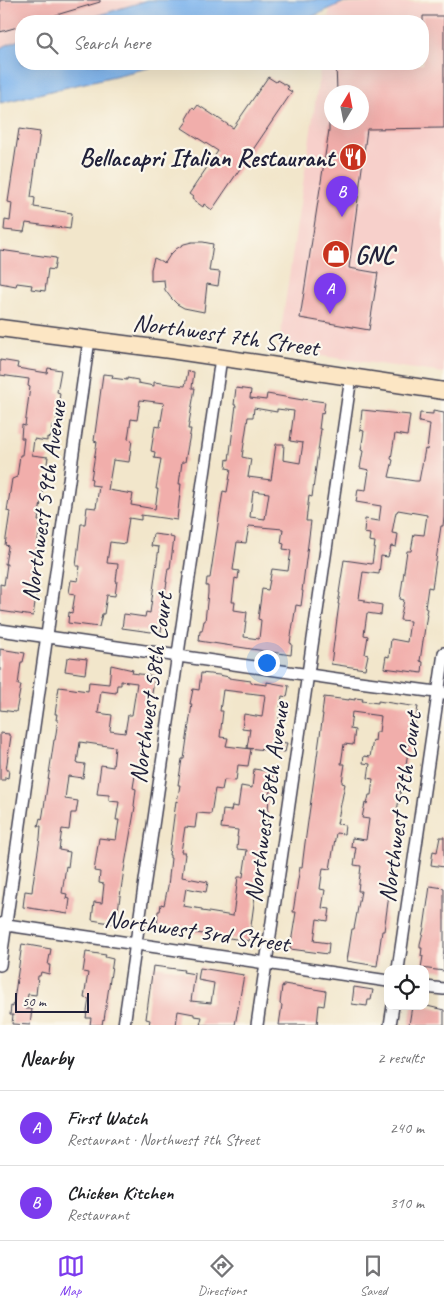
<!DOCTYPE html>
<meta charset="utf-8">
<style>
body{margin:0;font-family:Caveat,sans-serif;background:#f6f6f6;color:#202124}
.controls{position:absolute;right:15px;bottom:15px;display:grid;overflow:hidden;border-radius:10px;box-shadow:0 5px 20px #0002}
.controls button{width:45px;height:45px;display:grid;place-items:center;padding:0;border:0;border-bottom:1px solid #e0e0e0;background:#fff;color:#202124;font:25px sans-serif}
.compass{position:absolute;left:324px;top:85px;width:45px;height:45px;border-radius:50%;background:#fff;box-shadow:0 5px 20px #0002;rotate:10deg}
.scale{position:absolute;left:15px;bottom:12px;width:74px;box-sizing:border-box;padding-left:5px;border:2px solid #22223b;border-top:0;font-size:14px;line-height:18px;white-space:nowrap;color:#22223b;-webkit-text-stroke:4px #fbf7ec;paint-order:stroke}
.you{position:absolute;left:266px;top:662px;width:18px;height:18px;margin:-12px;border:4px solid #fff;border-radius:50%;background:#1a73e8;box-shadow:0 0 0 8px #1a73e833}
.badge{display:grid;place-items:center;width:32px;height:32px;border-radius:50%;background:#7c3aed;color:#fff;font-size:16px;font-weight:700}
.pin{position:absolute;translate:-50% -41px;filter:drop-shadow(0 1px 2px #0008)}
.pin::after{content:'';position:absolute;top:26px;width:18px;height:15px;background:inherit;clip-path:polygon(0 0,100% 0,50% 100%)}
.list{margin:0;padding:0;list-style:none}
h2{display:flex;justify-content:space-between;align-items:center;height:65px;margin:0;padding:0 20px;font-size:21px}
h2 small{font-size:16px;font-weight:400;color:#757577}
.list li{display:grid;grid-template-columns:32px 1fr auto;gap:15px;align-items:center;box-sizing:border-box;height:75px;padding:0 20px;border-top:1px solid #e0e0e0}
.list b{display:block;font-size:19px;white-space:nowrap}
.list p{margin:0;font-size:16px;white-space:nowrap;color:#757577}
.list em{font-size:16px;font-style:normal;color:#757577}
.icon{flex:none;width:28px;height:28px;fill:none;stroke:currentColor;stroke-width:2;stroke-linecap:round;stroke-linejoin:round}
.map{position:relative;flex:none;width:444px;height:1025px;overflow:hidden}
.search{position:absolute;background:#fff;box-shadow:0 5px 20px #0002;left:15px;right:15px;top:15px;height:55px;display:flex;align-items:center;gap:12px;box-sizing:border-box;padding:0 18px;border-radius:20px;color:#757577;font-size:19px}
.sheet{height:215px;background:#fff}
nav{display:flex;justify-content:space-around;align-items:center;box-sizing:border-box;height:70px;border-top:1px solid #e0e0e0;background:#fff;font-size:14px;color:#757577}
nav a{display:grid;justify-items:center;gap:2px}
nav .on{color:#7c3aed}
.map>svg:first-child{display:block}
.built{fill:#f7d0cb;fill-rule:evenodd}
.water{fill:#7fb5ee;stroke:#506c94}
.building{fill:#f1aeab;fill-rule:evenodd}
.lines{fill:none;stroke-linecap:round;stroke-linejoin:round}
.minor-casing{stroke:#413f51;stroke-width:14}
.secondary-casing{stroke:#413f51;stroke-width:19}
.minor{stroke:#fff;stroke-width:11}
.secondary{stroke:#fce6c4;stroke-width:16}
.labels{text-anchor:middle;stroke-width:4.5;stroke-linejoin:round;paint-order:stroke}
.poi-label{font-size:25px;font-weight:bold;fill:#22223b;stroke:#fbf7ec;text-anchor:end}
.street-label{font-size:25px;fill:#22223b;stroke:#fbf7ec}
</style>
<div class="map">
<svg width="444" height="1025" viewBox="0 0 444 1025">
<rect width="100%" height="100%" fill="#fbf7ec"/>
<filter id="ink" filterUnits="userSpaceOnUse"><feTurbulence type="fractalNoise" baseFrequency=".02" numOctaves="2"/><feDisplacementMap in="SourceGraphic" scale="10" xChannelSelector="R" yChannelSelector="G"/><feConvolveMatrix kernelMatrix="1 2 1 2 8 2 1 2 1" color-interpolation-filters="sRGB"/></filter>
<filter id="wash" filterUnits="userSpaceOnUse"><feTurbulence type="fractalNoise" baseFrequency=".0096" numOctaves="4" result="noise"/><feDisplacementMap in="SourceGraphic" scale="20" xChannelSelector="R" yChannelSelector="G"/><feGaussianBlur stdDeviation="1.12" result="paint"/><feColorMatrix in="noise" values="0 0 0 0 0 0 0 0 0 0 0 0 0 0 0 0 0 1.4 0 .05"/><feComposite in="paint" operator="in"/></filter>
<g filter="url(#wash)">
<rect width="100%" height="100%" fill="#f2e6cb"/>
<g class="built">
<path d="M 0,0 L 148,0 L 80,21 L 21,21 L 21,39 L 0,48 Z"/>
<path d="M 444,1 L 444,373 L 278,350 L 321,64 L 423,64 L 423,21 L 328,21 L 330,5 ZM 332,92 L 362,92 L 362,122 L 332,122 Z"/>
</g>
<g class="water">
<path d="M 148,0 L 396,0 L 342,3 L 303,21 L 80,21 Z"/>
<path d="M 21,39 L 21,64 L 165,64 L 0,103 L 0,48 Z"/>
</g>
<g id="blocks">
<g class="building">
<path d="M 0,0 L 100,0 L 100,2 L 36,21 L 21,21 L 21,26 L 0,32 Z"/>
<path d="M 423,16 L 444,16 L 444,128 L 367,129 L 349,268 L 378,273 L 369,330 L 300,318 L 329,130 L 329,122 L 362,122 L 362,92 L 337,92 L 336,64 L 423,64 Z"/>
<path d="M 268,77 L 276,82 L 277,80 L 289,87 L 287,89 L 292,92 L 212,210 L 204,204 L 203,207 L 192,199 L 193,197 L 189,194 L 218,151 L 182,128 L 188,120 L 186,119 L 193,107 L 195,109 L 198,105 L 233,128 Z"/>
<path d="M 19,129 L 40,132 L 31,197 L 35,198 L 34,207 L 72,213 L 70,229 L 26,223 L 24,232 L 4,230 L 5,220 L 10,221 L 12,203 L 8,202 Z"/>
<path d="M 192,242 L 203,242 L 213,244 L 209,271 L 220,272 L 218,286 L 207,284 L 204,312 L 184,308 L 177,304 L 171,298 L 165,290 L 164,280 L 151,281 L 151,269 L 154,258 L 165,263 L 170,255 L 176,249 L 184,244 Z"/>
<path d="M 0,250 L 56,258 L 54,270 L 48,269 L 45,291 L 31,289 L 32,285 L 17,283 L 16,286 L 0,283 Z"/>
<path d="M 0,360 L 18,363 L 17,368 L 47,373 L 48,368 L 61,370 L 57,392 L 60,393 L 56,426 L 52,426 L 51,438 L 47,437 L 47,441 L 34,439 L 32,455 L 48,457 L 38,521 L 41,521 L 32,579 L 35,579 L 33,596 L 36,596 L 33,616 L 0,611 L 0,584 L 4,585 L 7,564 L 5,564 L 8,546 L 5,545 L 10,512 L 7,511 L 12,479 L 17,477 L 20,455 L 22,455 L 24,438 L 21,438 L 22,425 L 25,426 L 30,387 L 28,386 L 29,379 L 0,375 Z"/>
<path d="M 188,371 L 194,372 L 192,388 L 195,388 L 188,429 L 191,429 L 188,445 L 185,462 L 182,462 L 179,484 L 181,484 L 177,520 L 141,515 L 141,520 L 129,518 L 125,544 L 110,542 L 107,563 L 118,564 L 116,581 L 117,581 L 115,596 L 107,595 L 104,614 L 102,614 L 99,627 L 68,623 L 69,612 L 72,613 L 75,594 L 69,593 L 71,580 L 78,581 L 80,566 L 76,566 L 81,524 L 85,524 L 87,507 L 96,508 L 99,486 L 91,485 L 92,479 L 91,479 L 97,442 L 94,441 L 103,374 L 113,375 L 112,378 L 127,380 L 127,378 L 138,380 L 138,383 L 154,386 L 154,382 L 185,386 ZM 140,400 L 164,403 L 160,427 L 155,426 L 151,451 L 155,452 L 154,458 L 161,459 L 156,489 L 158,489 L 155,509 L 131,505 L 133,494 L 108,490 L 113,460 L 129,462 L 132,440 L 128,439 L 131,419 L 137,420 Z"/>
<path d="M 236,388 L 251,390 L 250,398 L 266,400 L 267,394 L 303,400 L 303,399 L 325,402 L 323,414 L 321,413 L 319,429 L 321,429 L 312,497 L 309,496 L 306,521 L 311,521 L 302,591 L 303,591 L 301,606 L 296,605 L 290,643 L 292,644 L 291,655 L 199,641 L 200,631 L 202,631 L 204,621 L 205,621 L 208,593 L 208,586 L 206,586 L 207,578 L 210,578 L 223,491 L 227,492 L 231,469 L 226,468 L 227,459 L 229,460 L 236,405 L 234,405 ZM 254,408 L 277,412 L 277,409 L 294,411 L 290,441 L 303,443 L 300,463 L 283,460 L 284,444 L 276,444 L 271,480 L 248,477 L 251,459 L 242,457 L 248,417 L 253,417 ZM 253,491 L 269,493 L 265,519 L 250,517 ZM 249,526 L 283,529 L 281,543 L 284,544 L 283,549 L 291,550 L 288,571 L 272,569 L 268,590 L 262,589 L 258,619 L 261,620 L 259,639 L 244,637 L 247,612 L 234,610 L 235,602 L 232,602 L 235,578 L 238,579 L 239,571 L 233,570 L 237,542 L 246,543 Z"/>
<path d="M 362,410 L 410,415 L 407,436 L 395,434 L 391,459 L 393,460 L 389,477 L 415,481 L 419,481 L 425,449 L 427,450 L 430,424 L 419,422 L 420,413 L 433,414 L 433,411 L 444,413 L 444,517 L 443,526 L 441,526 L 432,588 L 428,587 L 425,608 L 427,609 L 426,613 L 427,614 L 420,661 L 423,662 L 422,673 L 384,668 L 386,656 L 389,657 L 391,639 L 407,642 L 410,621 L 400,620 L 404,600 L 400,599 L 407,551 L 411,551 L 414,534 L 424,535 L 427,515 L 398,510 L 397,512 L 396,512 L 392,533 L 398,534 L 396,547 L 391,546 L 388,557 L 381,556 L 379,574 L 363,572 L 359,599 L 365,600 L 365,602 L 382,605 L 381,615 L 367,613 L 364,635 L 368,636 L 365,654 L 368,655 L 365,669 L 331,664 L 339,604 L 338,604 L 340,593 L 339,593 L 344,560 L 372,564 L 375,542 L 369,541 L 370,534 L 364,533 L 365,519 L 379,521 L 381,506 L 356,502 L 358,489 L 366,490 L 369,470 L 360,468 L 363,451 L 361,450 L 364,431 L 360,430 Z"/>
<path d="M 153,534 L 170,536 L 170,537 L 174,538 L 170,568 L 168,568 L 166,582 L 167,582 L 161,614 L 163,615 L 161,632 L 152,631 L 151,632 L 122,628 L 124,614 L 145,617 L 146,612 L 150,613 L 159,547 L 151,546 Z"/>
<path d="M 0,649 L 25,653 L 23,662 L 21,662 L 18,685 L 21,685 L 16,712 L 0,710 Z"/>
<path d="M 70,657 L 87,659 L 85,674 L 65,671 L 67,658 L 69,658 Z"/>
<path d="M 111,665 L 133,670 L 132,673 L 155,676 L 149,711 L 150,711 L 147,732 L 142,731 L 139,752 L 143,753 L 141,767 L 138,767 L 138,769 L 136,769 L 133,788 L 136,789 L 134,806 L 135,807 L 123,876 L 116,924 L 92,920 L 94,902 L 102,903 L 104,884 L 99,883 L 100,872 L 94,871 L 99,838 L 116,840 L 119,820 L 116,820 L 119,802 L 109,801 L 109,795 L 97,794 L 101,765 L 113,767 L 115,747 L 80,742 L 77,763 L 85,764 L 83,778 L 68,776 L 65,799 L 78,801 L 76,813 L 71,813 L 69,830 L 62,829 L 59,850 L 70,852 L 68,867 L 66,866 L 62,893 L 67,894 L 66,898 L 70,899 L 68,914 L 23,907 L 25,891 L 32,892 L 33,883 L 40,838 L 41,826 L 38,826 L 40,818 L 42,819 L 43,814 L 54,740 L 55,740 L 58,720 L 56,720 L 57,714 L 55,714 L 59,687 L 88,691 L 89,682 L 109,684 ZM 121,681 L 137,683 L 132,715 L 128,715 L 125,733 L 110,731 L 112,715 L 98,713 L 101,691 L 116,693 L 117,685 L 121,685 Z"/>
<path d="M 201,673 L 219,675 L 229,677 L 229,678 L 251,681 L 251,683 L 267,685 L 267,682 L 289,686 L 287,697 L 282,696 L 278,726 L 280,726 L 278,742 L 287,743 L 285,752 L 247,748 L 250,729 L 242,728 L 244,714 L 262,717 L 265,695 L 223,690 L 220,711 L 223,711 L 220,737 L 228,738 L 226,746 L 251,749 L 248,766 L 238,765 L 236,781 L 224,780 L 222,790 L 215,789 L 211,814 L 197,813 L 195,828 L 185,827 L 181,852 L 185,852 L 184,854 L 185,854 L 182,877 L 208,882 L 206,892 L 186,888 L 183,906 L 202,909 L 202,911 L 233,916 L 238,877 L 243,877 L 247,850 L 237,849 L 238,837 L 237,837 L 238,830 L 221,828 L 223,810 L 231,811 L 232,806 L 238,807 L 241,786 L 252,788 L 254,769 L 273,772 L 269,797 L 267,826 L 256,888 L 249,941 L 157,927 L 158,911 L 160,911 L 161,904 L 164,905 L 168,886 L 171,858 L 170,858 L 170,855 L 169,855 L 176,801 L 177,802 L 180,785 L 178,785 L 182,759 L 184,759 L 192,704 L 190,704 L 193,689 L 199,690 Z"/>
<path d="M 324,697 L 349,700 L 349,699 L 355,700 L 355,698 L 363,699 L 362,701 L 378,703 L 378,701 L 418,707 L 413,733 L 412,733 L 411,743 L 409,743 L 403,788 L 401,788 L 399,798 L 397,812 L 399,812 L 390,880 L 392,881 L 390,896 L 389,895 L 384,931 L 382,931 L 377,966 L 347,961 L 352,929 L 354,929 L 361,891 L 358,891 L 361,866 L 354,865 L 356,853 L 355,853 L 356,848 L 351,847 L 352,838 L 366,840 L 369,819 L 362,818 L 365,803 L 367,804 L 369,795 L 371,795 L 373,779 L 368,778 L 370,764 L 363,763 L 364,756 L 370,757 L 373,740 L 375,741 L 376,732 L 379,732 L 381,716 L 352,712 L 350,729 L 355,730 L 353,745 L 344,744 L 341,764 L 345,764 L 342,782 L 342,783 L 345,784 L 337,824 L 345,825 L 344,834 L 336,833 L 330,869 L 323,868 L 320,889 L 325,890 L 322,908 L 330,909 L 328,921 L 317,919 L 314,941 L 329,943 L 328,954 L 290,949 L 296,912 L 293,912 L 300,867 L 302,867 L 305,843 L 323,714 L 322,714 Z"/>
<path d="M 0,733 L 9,734 L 9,736 L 11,736 L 6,770 L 9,770 L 8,778 L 5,777 L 5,780 L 0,780 Z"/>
<path d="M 440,837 L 444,837 L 444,867 L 431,865 L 433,851 L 437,852 Z"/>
<path d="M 430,886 L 444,888 L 444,949 L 443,960 L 444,960 L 444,971 L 421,968 L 423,956 L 421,956 L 422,948 L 420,948 L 420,944 L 424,928 Z"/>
<path d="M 22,944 L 51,949 L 48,965 L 50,965 L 49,974 L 41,972 L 40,976 L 38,976 L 36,995 L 28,994 L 26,1009 L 32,1009 L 30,1025 L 12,1024 L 13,1015 L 10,1015 L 11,1006 L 13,1007 Z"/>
<path d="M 86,952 L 106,955 L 105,957 L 113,959 L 104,1020 L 103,1019 L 102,1025 L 90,1025 L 91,1018 L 86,1018 L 89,999 L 84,998 L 88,973 L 83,972 Z"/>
<path d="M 153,966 L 184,970 L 183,972 L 195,974 L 191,1001 L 211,1003 L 214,983 L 198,980 L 200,968 L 244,975 L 235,1025 L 200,1025 L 202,1017 L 194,1016 L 194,1014 L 178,1011 L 176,1025 L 149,1025 L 150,1020 L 146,1019 Z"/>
<path d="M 284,984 L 326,991 L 324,1006 L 319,1005 L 317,1025 L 279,1025 L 282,1005 L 280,1004 L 282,986 L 284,987 Z"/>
<path d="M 354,987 L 373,990 L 371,1000 L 368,1000 L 367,1006 L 352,1004 Z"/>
<path d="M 412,1006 L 427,1006 L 444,1010 L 444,1025 L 409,1025 Z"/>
</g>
</g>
</g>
<g filter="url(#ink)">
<use href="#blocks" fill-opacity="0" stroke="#413f51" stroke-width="1"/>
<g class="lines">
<g class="minor-casing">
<g id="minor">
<path d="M 0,630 L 344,680 L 444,693"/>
<path d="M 0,924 L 388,981"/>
<path d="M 0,965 L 89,340"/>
<path d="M 398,969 L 444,653"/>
<path d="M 425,987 L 444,989"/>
<path d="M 124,1025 L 221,358"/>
<path d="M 257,1025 L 351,377"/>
<path d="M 390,1025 L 393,1006"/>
</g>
</g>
<g class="secondary-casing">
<path id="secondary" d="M 0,328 L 170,350 L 444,391"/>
</g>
<use href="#minor" class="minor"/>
<use href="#secondary" class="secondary"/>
</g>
</g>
<defs>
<g id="restaurant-disc" transform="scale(1.4375)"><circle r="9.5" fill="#c8321e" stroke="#fbf7ec"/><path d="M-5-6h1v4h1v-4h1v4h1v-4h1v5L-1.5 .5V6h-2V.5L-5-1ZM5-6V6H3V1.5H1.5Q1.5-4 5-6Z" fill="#fff"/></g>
<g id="shop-disc" transform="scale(1.4375)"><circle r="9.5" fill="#c8321e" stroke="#fbf7ec"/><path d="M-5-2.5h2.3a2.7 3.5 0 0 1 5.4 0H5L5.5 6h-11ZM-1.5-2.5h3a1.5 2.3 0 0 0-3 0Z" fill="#fff"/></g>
</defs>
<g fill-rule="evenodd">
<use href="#restaurant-disc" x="353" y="157"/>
<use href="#shop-disc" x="336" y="254"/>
</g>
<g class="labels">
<g class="poi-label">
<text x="334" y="166">Bellacapri Italian Restaurant</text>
<text x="355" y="263" text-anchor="start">GNC</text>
</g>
<g class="street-label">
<text transform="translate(226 334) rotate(8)" y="9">Northwest 7th Street</text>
<text transform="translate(43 501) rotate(-82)" y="9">Northwest 59th Avenue</text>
<text transform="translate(150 688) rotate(-82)" y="9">Northwest 58th Court</text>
<text transform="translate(266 802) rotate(-82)" y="9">Northwest 58th Avenue</text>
<text transform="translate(399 807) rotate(-82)" y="9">Northwest 57th Court</text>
<text transform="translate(197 930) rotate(8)" y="9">Northwest 3rd Street</text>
</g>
</g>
</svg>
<div class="controls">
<button><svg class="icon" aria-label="locate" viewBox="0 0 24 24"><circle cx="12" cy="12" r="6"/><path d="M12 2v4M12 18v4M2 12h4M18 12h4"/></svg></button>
</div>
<svg class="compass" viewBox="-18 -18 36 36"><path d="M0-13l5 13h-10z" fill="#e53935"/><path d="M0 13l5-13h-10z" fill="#757577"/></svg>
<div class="scale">50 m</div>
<div class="you"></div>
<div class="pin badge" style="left:330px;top:314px">A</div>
<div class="pin badge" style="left:342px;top:217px">B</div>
<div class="search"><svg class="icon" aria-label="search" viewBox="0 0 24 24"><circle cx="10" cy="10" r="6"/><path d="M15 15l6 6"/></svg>Search here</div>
</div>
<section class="sheet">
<h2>Nearby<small>2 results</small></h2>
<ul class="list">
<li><span class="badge">A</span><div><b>First Watch</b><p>Restaurant · Northwest 7th Street</p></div><em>240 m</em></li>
<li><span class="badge">B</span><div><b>Chicken Kitchen</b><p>Restaurant</p></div><em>310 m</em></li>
</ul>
</section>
<nav>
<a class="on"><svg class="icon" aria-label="map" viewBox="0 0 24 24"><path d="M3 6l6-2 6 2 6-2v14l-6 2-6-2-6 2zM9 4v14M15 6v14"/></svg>Map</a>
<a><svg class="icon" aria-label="directions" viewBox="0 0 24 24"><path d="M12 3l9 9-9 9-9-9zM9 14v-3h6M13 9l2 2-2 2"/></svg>Directions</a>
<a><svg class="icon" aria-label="saved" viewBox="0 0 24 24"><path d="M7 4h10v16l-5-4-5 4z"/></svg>Saved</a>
</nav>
